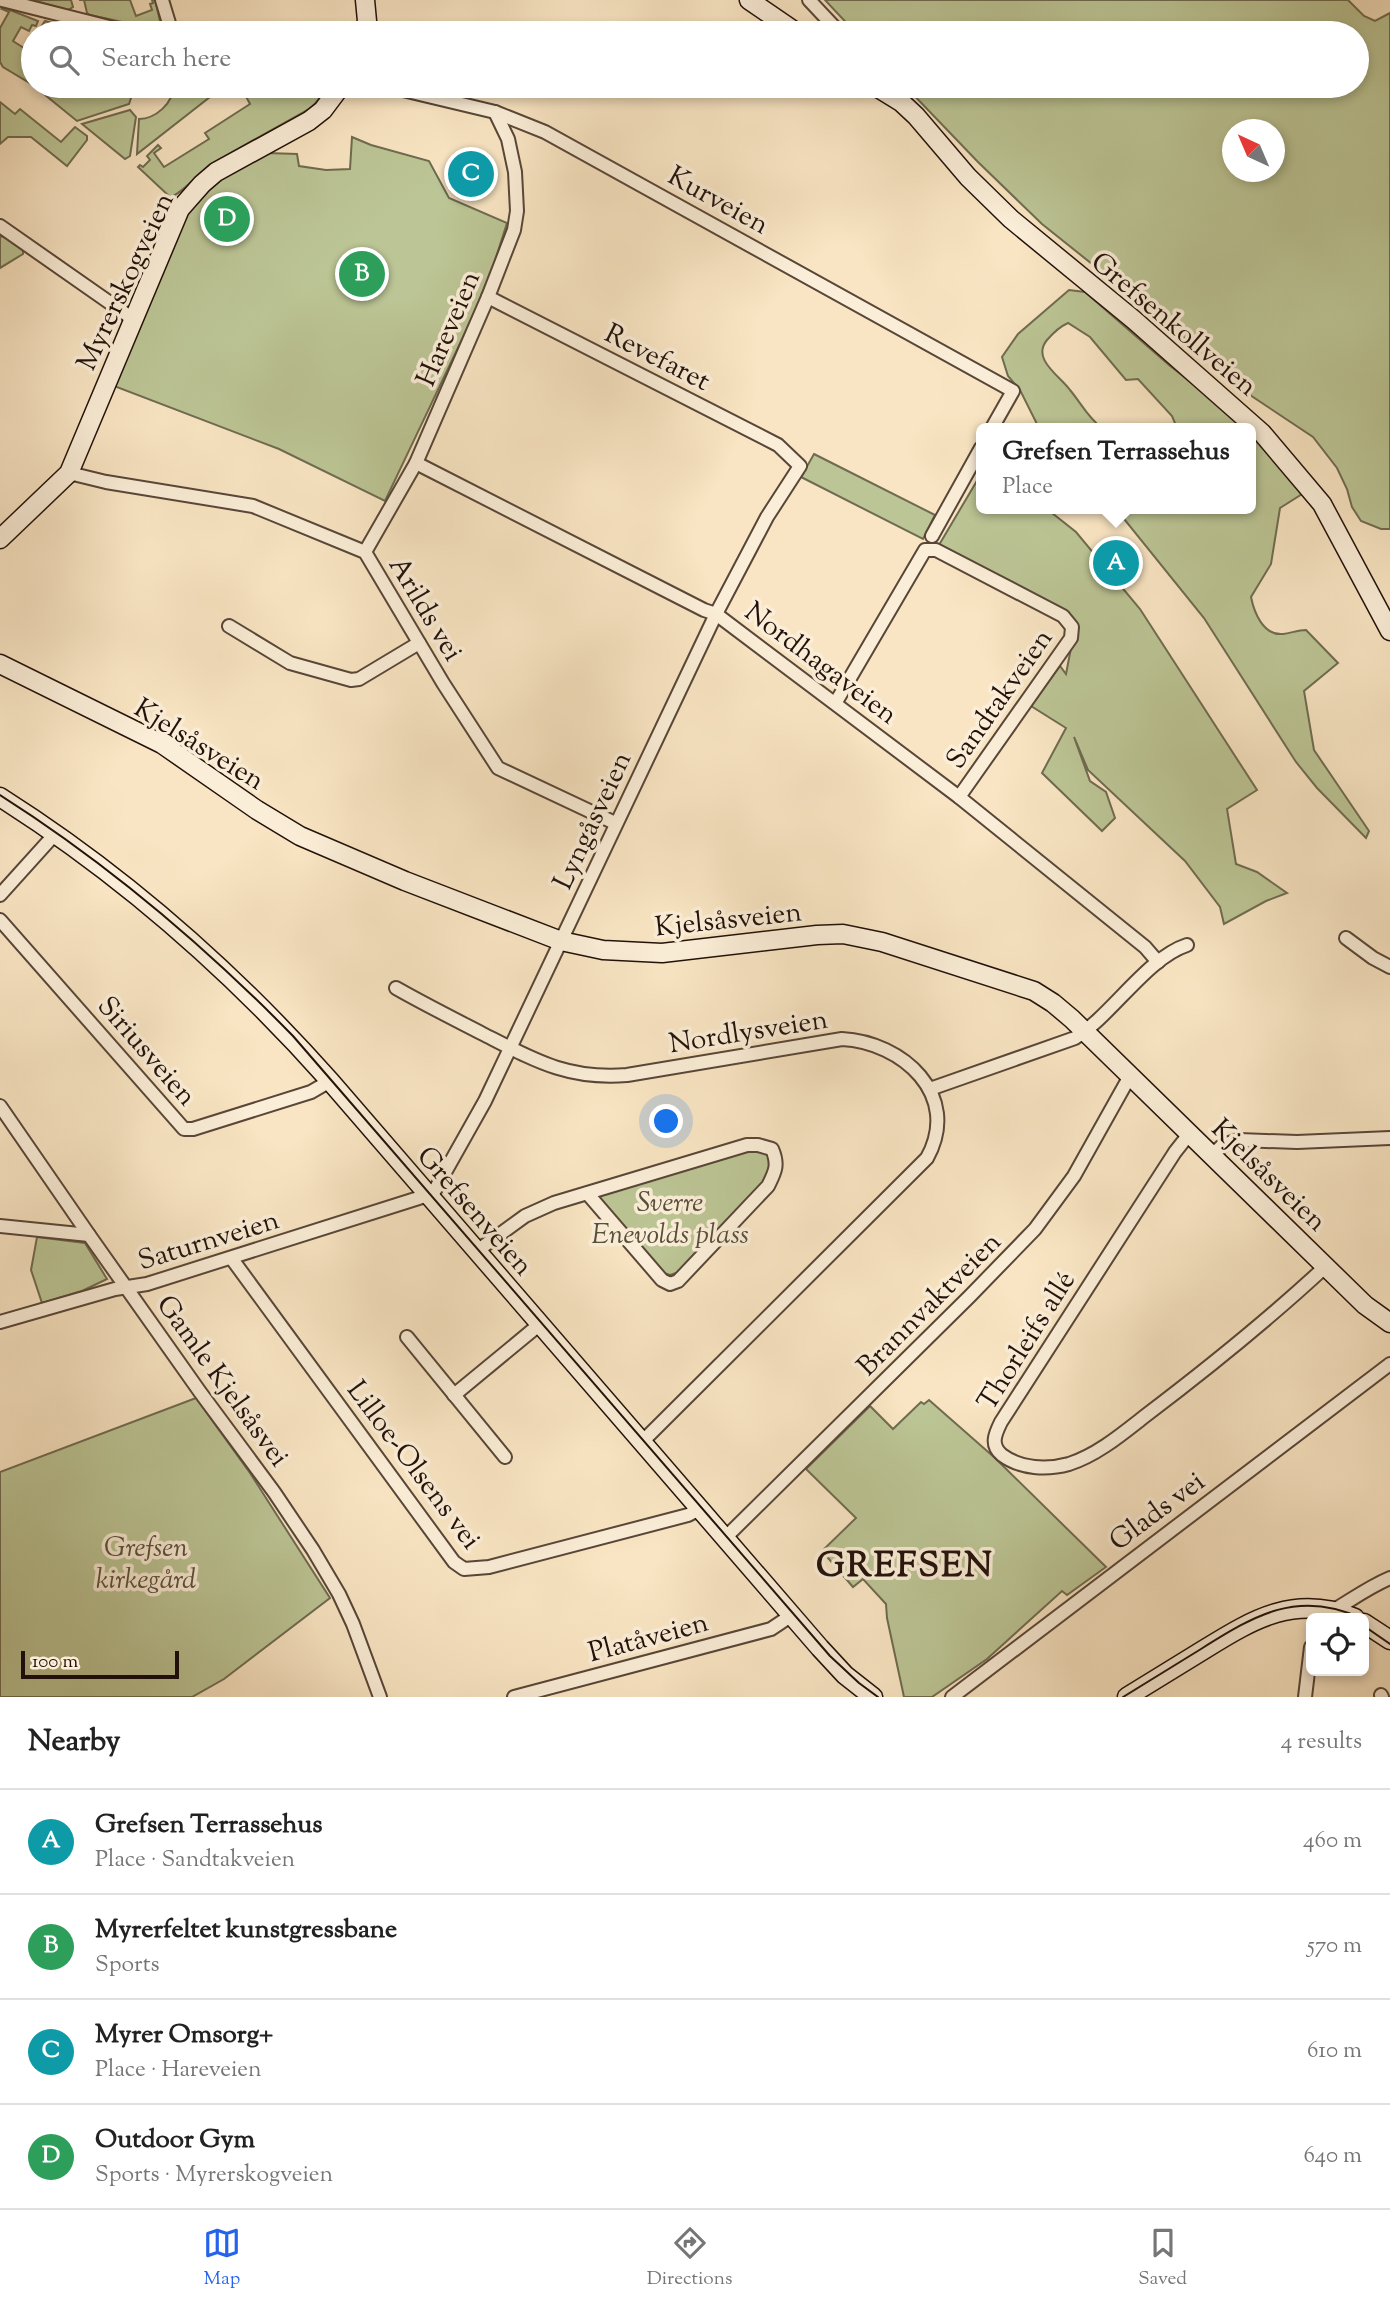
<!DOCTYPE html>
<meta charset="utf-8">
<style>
body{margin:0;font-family:"Sorts Mill Goudy",serif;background:#f6f6f6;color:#222}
.controls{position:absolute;right:21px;bottom:21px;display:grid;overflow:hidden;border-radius:10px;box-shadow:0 4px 10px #0003}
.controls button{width:63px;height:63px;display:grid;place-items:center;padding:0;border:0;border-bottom:2px solid #e0e0e0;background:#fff;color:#222;font:35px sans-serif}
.compass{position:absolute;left:1222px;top:119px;width:63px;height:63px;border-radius:50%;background:#fff;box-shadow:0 4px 10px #0003;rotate:316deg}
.scale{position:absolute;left:21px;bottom:18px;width:158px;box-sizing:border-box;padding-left:7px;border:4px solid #22110a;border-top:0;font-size:19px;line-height:24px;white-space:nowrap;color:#22110a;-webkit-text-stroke:5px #fbeed8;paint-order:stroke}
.you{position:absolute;left:667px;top:1122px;width:24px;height:24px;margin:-18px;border:5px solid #fff;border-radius:50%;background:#1a73e8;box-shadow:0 0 0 10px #1a73e833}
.badge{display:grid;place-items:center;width:46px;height:46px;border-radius:50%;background:#2563eb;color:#fff;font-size:23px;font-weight:700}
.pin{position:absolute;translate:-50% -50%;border:4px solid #fff;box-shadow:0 2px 7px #0006}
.popup{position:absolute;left:976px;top:423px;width:280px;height:91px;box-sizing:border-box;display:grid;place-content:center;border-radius:10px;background:#fff;filter:drop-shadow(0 2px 5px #0005);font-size:23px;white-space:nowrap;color:#767676}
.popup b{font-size:26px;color:#222}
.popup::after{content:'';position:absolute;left:50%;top:100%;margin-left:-14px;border:14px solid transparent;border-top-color:#fff}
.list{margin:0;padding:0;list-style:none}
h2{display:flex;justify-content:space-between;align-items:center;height:91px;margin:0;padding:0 28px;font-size:30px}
h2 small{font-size:23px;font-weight:400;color:#767676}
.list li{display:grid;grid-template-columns:46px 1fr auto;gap:21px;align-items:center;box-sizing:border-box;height:105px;padding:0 28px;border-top:2px solid #e0e0e0}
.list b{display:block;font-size:26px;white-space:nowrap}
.list p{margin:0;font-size:23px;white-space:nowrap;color:#767676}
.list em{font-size:23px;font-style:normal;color:#767676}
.icon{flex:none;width:38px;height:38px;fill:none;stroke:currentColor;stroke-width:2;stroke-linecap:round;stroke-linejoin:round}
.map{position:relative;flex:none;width:1390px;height:1697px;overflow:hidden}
.search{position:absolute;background:#fff;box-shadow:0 4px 10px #0003;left:21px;right:21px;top:21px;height:77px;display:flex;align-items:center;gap:18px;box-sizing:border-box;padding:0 24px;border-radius:38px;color:#767676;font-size:26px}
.sheet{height:511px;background:#fff}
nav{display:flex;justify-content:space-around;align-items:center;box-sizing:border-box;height:98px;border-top:2px solid #e0e0e0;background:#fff;font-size:19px;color:#767676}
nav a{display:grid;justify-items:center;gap:4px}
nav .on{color:#2563eb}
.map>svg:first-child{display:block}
.green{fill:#bcc595;stroke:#6f6b50;stroke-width:2;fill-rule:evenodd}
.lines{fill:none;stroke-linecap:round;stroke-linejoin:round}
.street-casing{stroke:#584638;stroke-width:16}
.secondary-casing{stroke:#22110a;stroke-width:21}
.street{stroke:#fbeed8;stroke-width:12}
.secondary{stroke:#fbeed8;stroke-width:18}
.tram{stroke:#22110a;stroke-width:2}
.labels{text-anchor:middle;stroke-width:7;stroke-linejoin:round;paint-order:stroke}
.street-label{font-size:28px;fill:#22110a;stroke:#fbeed8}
.park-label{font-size:28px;font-style:italic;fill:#58503b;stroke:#fbeed8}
.district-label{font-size:35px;font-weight:bold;letter-spacing:2px;fill:#22110a;stroke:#fbeed8}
</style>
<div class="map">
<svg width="1390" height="1697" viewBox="0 0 1390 1697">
<rect width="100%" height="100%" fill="#f9e5c3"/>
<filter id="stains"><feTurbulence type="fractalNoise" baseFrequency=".00286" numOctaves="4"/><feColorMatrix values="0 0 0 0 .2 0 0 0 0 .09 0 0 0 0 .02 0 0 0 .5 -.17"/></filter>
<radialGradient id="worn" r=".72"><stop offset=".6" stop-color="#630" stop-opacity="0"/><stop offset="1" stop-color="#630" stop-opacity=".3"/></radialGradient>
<g class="green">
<path d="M 32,0 L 71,0 L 73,7 L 68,10 Z"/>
<path d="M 79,0 L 130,0 L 136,16 L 152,10 L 150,4 L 153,3 L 152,0 L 155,0 L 161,25 L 154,29 L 90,15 L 87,13 L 84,0 Z"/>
<path d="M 825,0 L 1348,0 L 1364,16 L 1375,21 L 1390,13 L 1390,529 L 1381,529 L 1361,521 L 1352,507 L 1347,489 L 1337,468 L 1313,437 L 1247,393 L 1187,340 L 1042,224 L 978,162 L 905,86 L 1357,86 L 1357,33 L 856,33 ZM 1232,130 L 1274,130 L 1274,172 L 1232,172 Z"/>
<path d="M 5,8 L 38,21 L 36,26 L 32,25 L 29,31 L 21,27 L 13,41 L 33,54 L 33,85 L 3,67 L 0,62 L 0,28 L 9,12 L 2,9 Z"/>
<path d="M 45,21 L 64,26 L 65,29 L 62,33 L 37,33 Z"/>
<path d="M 34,86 L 101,86 L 109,90 L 112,86 L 135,86 L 129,104 L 77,121 Z"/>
<path d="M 173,86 L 224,86 L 137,154 L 139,119 C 155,119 174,103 173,86 Z"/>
<path d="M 234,86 L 321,86 C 323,96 317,103 309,109 L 211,164 C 200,172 181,195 170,197 L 138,167 L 140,165 L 143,167 L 150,160 L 147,156 L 158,145 L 161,148 L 154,153 L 164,167 L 209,139 L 205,133 L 250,104 L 242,89 L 237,92 L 235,89 L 230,92 L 228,90 Z"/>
<path d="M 0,102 L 15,114 L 20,109 L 61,142 L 75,127 L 87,136 L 87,140 L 67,166 L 31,137 L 8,137 L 0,144 Z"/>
<path d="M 130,110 L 136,117 L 130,156 L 125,159 L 82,124 Z"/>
<path d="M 352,137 L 371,145 L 429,161 L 449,198 L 507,223 L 486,289 L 385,501 L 279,449 L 114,386 L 186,212 L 210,186 L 267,153 L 297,154 L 299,166 L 326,170 L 350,169 Z"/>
<path d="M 4,236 L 23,250 L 23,254 L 0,268 L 0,237 Z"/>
<path d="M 1069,290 L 1085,292 L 1169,365 L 1249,428 L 1177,428 L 1172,416 L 1138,379 L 1126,380 L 1090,337 L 1068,323 C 1059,327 1053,333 1047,340 C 1031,359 1060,376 1070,390 C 1081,403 1088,418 1102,428 L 1039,428 L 1020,390 L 1008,376 L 1002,357 L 1018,334 Z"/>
<path d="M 1251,430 L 1310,489 L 1280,508 L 1271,564 L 1251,597 C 1254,612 1263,636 1283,634 C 1291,633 1298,630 1306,630 L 1338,663 L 1304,691 L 1314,750 L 1369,831 L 1366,838 L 1317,788 L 1296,762 L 1204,618 L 1116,509 L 1251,509 Z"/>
<path d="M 814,454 L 935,515 L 923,539 L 801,477 Z"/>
<path d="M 981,474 L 981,509 L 1047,509 L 1076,532 L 1140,609 L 1257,790 L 1227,809 L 1236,864 L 1257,872 L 1287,893 L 1266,901 L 1224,924 L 1220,907 L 1185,861 L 1088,770 L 1074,737 L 1090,781 L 1106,792 L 1115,818 L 1102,831 L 1042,773 L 1066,728 L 1031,706 L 1060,666 L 1066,674 L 1076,622 L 939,545 Z"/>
<path d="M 758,1148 L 767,1154 L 772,1162 L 768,1178 L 679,1272 L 670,1275 L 660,1272 L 599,1203 L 597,1194 Z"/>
<path d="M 37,1237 L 85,1243 L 107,1279 L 82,1291 L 42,1303 L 31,1270 Z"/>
<path d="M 196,1398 L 250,1473 L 330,1598 L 224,1679 L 192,1697 L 0,1697 L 0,1472 Z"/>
<path d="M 929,1400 L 995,1458 L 1106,1567 L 1067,1595 L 1062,1591 L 987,1659 L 932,1697 L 904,1697 L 887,1618 L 886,1604 L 863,1579 L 853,1587 L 822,1551 L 856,1518 L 806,1469 L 870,1406 L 893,1429 L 921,1402 L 924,1404 Z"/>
</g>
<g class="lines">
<g class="street-casing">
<g id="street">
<path d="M 2,0 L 133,33"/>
<path d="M 162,0 L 172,33"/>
<path d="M 809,0 L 840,33"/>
<path d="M 386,86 L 495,112 L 545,132 L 1013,391 L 992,428"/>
<path d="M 0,226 L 133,319"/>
<path d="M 416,463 L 704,610 L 716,614 L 959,797 L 1145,947 L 1158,962"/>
<path d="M 69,473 L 106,482 L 253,506 L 365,552 L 443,683 L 498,768 L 615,823"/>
<path d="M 932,536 L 981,448"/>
<path d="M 365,552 L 416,463 L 488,297 L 514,230 L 517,211 L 515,172 L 508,139 L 495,112"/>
<path d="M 229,626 L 290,663 L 351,680 L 359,679 L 419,643"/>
<path d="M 836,702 L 925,550 L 936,550 L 1063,616 L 1072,627 L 1071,638 L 959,797"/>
<path d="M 0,895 L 55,834"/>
<path d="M 0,920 L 184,1129 L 193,1129 L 311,1092 L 330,1081"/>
<path d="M 1346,938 L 1373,958 L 1390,967"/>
<path d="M 396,988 C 424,1004 454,1019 483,1034 C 534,1060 568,1080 627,1075 L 842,1039 C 902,1042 962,1095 927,1158 L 642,1442"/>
<path d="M 930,1089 L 1075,1038 C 1112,1015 1147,958 1187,945"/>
<path d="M 0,1106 L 89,1235 L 200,1392 L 274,1492 L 313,1550 L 339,1594 L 353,1624 L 380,1697"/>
<path d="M 1190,1133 L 1175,1152 L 1001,1422 C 995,1434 990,1445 1002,1455 C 1021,1469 1047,1470 1069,1464 C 1097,1455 1122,1434 1145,1416 C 1207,1369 1269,1319 1326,1266"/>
<path d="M 1212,1155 L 1223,1145 L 1239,1140 L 1297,1142 L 1390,1138"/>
<path d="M 0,1226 L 89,1235"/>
<path d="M 477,1251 L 525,1216 L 554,1203 L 747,1145 L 758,1145 L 772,1149 C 779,1165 775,1172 768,1186 L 678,1281 L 670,1284 L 662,1280 L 587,1193"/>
<path d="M 232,1259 L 454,1562 L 464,1569 L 489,1567 L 688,1515 L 700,1509"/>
<path d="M 0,1322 L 115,1289 L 147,1284 L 425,1196 L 435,1190 L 485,1101 L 716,614 L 767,517 L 800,466 L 778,445 L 488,297"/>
<path d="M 407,1337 L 505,1457"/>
<path d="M 454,1395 L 540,1324"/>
<path d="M 725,1538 L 970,1296 L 1035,1229 L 1074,1176 L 1130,1076"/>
<path d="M 1320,1618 C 1345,1605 1364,1589 1390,1578"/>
<path d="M 1381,1695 L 1382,1697"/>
<path d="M 514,1697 L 771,1629 L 792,1615"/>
<path d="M 952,1697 L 1390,1364"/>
<path d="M 1305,1697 L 1311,1647"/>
</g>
</g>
<g class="secondary-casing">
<g id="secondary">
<path d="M 749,0 L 797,33"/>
<path d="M 364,33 L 367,21 L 365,0"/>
<path d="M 875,86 L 901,102 L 916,116 L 968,177 L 1011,219 L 1134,320 L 1262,433 L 1322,504 L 1390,631"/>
<path d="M 0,539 L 69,473 L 180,209 L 202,184 L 216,172 L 309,121 L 323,110 L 341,86"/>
<path d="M 0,664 L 162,744 L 257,810 L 300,836 L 405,881 L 561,941 L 603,950 L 662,953 L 817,935 L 843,934 L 882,942 L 1034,991 L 1053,1003 L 1072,1019 L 1365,1305 L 1390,1323"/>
<path d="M 0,797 C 123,875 234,973 330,1081 L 820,1648 L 845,1675 L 873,1697"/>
<path d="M 1364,1623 L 1390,1640"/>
<path d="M 1127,1697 C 1153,1681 1179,1665 1205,1649 C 1255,1618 1296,1594 1355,1618"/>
</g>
</g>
<use href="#street" class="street"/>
<use href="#secondary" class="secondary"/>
<g class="tram">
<path d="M 0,795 C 107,863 204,945 293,1036 L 830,1656 L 859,1683 L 878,1697"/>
<path d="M 1364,1626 L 1390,1644"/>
<path d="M 1123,1697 C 1149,1681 1175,1665 1201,1649 C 1255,1615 1298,1589 1361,1618"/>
</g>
</g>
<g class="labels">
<g class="street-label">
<text transform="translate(719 199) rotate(29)" y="10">Kurveien</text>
<text transform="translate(124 281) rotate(-65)" y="10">Myrerskogveien</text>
<text transform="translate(1175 323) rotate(40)" y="10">Grefsenkollveien</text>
<text transform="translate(447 328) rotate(-67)" y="10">Hareveien</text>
<text transform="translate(658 356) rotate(27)" y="10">Revefaret</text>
<text transform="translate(427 608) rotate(59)" y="10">Arilds vei</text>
<text transform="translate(822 662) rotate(37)" y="10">Nordhagaveien</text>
<text transform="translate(998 698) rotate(-55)" y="10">Sandtakveien</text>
<text transform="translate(200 743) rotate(32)" y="10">Kjelsåsveien</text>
<text transform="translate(591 820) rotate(-65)" y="10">Lyngåsveien</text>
<text transform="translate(728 918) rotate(-6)" y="10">Kjelsåsveien</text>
<text transform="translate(748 1030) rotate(-9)" y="10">Nordlysveien</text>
<text transform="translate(148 1050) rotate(49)" y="10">Siriusveien</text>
<text transform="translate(1270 1174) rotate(44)" y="10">Kjelsåsveien</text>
<text transform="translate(476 1210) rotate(49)" y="10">Grefsenveien</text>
<text transform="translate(208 1239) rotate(-17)" y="10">Saturnveien</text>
<text transform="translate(928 1303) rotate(-45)" y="10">Brannvaktveien</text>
<text transform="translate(1025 1340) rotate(-58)" y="10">Thorleifs allé</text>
<text transform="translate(224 1380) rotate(54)" y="10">Gamle Kjelsåsvei</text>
<text transform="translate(415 1464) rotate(53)" y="10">Lilloe-Olsens vei</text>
<text transform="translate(1156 1510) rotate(-37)" y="10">Glads vei</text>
<text transform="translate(648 1636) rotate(-15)" y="10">Platåveien</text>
</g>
<g class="park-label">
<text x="670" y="1211">Sverre<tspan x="670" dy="32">Enevolds plass</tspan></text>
<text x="146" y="1556">Grefsen<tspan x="146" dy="32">kirkegård</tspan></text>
</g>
<g class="district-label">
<text x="905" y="1576">GREFSEN</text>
</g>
</g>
<rect width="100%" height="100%" filter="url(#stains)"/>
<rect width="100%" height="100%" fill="url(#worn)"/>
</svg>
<div class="controls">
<button><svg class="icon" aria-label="locate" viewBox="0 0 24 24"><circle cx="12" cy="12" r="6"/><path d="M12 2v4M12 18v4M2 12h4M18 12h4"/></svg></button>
</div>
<svg class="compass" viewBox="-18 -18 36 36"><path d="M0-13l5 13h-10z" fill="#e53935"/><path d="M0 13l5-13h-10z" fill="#767676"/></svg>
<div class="scale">100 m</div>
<div class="you"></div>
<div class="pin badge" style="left:1116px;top:563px;background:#0f9aa8">A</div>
<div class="popup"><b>Grefsen Terrassehus</b>Place</div>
<div class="pin badge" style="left:362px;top:274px;background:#2e9e5b">B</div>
<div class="pin badge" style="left:471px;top:174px;background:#0f9aa8">C</div>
<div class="pin badge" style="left:227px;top:219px;background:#2e9e5b">D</div>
<div class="search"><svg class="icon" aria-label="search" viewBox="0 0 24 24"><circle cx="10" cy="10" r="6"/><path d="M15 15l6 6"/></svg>Search here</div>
</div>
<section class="sheet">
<h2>Nearby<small>4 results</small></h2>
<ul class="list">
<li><span class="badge" style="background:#0f9aa8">A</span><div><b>Grefsen Terrassehus</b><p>Place · Sandtakveien</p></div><em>460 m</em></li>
<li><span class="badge" style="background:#2e9e5b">B</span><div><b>Myrerfeltet kunstgressbane</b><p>Sports</p></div><em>570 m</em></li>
<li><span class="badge" style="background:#0f9aa8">C</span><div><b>Myrer Omsorg+</b><p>Place · Hareveien</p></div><em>610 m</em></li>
<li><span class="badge" style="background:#2e9e5b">D</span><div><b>Outdoor Gym</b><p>Sports · Myrerskogveien</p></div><em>640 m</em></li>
</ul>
</section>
<nav>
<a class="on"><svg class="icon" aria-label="map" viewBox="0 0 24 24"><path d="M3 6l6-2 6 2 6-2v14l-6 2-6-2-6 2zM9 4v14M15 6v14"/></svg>Map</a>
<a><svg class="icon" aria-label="directions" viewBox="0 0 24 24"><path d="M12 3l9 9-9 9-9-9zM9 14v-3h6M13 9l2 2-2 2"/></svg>Directions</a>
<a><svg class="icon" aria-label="saved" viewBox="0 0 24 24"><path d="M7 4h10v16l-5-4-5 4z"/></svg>Saved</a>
</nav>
